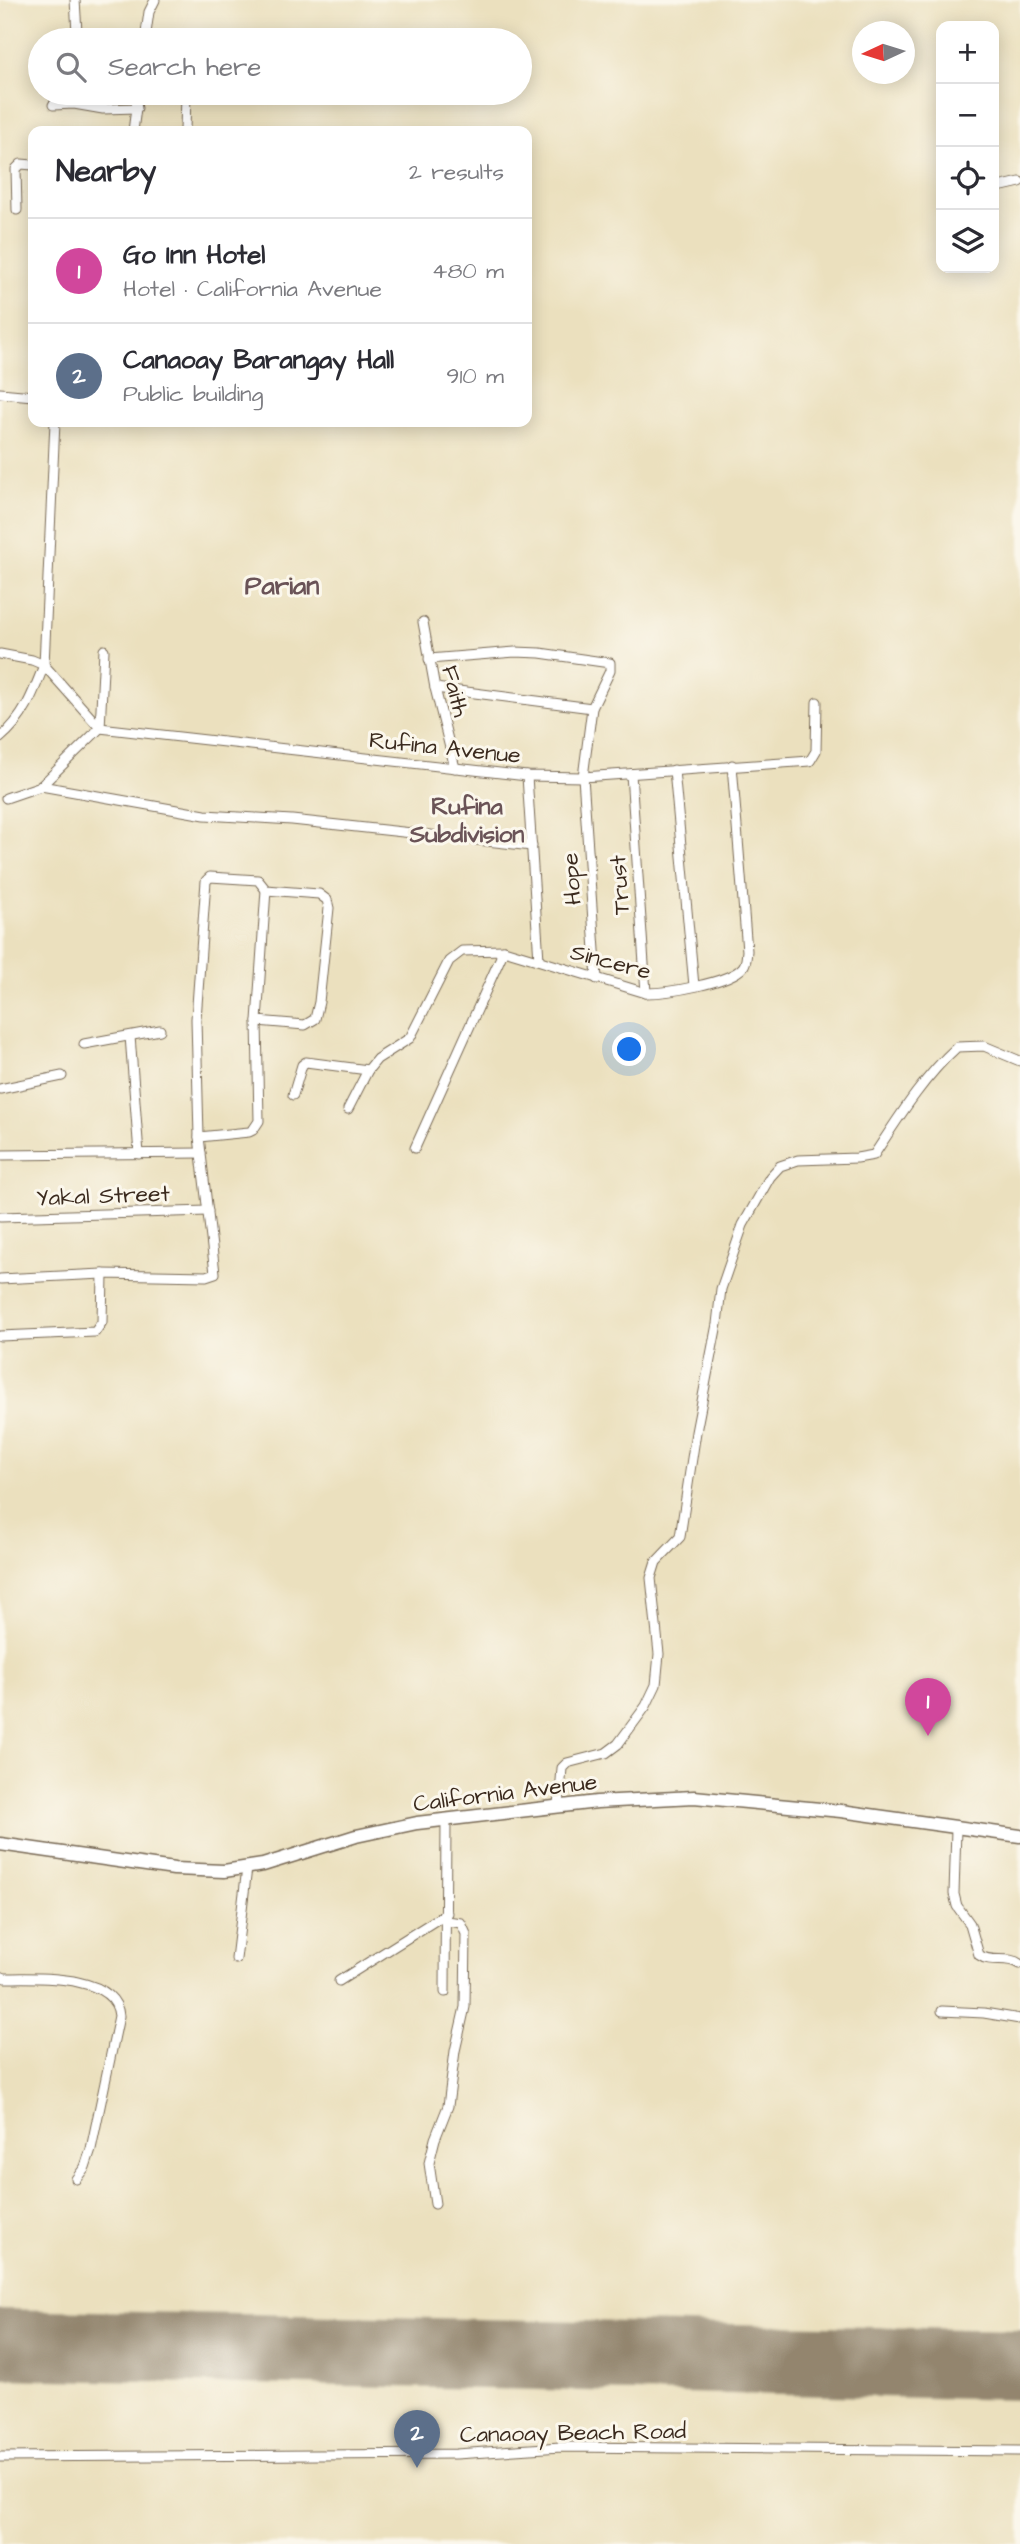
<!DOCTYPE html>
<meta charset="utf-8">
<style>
body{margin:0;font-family:"Architects Daughter",sans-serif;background:#f7f7f7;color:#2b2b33}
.controls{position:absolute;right:21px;top:21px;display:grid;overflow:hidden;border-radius:14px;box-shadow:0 4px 18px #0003}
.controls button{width:63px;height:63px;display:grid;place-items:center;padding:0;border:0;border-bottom:2px solid #e1e1e2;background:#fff;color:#2b2b33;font:35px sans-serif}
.compass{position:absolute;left:852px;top:21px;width:63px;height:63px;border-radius:50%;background:#fff;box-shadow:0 4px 18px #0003;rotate:266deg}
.you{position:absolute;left:630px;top:1050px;width:24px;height:24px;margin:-18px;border:5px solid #fff;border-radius:50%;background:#1a73e8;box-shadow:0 0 0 10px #1a73e833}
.badge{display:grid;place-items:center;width:46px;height:46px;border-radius:50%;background:#d93025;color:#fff;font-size:23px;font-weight:700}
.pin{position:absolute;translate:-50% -58px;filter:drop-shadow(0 2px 4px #0008)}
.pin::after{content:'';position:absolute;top:37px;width:24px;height:21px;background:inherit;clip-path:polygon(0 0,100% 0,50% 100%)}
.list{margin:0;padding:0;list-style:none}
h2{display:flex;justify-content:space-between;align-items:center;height:91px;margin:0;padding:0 28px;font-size:30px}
h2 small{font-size:23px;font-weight:400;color:#7c7c81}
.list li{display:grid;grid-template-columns:46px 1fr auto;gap:21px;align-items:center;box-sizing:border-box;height:105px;padding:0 28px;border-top:2px solid #e1e1e2}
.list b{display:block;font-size:26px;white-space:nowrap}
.list p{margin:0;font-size:23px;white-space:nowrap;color:#7c7c81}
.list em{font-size:23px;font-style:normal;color:#7c7c81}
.icon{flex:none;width:38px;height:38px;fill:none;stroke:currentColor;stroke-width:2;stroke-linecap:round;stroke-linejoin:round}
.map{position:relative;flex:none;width:1020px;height:2544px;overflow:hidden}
.search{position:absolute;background:#fff;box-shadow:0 4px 18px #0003;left:28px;top:28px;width:504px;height:77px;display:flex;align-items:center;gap:18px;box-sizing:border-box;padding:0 24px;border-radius:38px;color:#7c7c81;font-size:26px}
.panel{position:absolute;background:#fff;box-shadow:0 4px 18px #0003;left:28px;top:126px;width:504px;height:301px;border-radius:14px}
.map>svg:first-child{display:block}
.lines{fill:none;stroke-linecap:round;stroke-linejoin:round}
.runway{stroke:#93856e;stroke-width:70}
.street-casing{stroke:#796a56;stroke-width:11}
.secondary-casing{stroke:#796a56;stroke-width:15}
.street{stroke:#fff;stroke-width:9}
.secondary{stroke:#fff;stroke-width:12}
.labels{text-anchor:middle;stroke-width:6;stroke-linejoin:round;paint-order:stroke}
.street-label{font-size:23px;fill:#3b2a1e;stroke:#fbf7ec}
.neighbourhood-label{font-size:24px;font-weight:bold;fill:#6a5357;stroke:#fbf7ec}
.quarter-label{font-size:26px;font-weight:bold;fill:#6a5357;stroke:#fbf7ec}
</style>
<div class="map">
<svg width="1020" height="2544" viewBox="0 0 1020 2544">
<rect width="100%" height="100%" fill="#fbf7ec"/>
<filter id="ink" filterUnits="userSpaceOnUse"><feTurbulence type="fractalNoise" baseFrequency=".0143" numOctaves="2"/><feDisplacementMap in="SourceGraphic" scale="14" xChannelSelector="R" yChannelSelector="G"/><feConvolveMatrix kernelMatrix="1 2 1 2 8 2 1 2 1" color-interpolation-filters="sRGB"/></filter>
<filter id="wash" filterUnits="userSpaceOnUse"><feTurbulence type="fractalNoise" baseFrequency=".00686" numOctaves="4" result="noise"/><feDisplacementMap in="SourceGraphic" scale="28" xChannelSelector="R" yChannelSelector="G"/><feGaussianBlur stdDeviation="1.57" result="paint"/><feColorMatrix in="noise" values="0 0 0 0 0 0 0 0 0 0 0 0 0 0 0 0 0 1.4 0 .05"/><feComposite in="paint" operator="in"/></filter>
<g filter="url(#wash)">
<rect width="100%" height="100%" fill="#ebe0be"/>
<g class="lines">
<path class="runway" d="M 0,2344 L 1020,2365"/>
</g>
</g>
<g filter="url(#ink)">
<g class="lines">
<g class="street-casing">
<g id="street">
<path d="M 75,0 L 77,32 L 83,36 L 108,40"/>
<path d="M 145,40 L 149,12 L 155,0"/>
<path d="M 53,105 L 74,104 L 103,109 L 137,108"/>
<path d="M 133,131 L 138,93"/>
<path d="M 185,131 L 186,93"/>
<path d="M 994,188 L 1020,182"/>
<path d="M 17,210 L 16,169 L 21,164 L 33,165"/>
<path d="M 0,393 L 33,396"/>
<path d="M 423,622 L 435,688 L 455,768"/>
<path d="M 0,654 L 32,660 L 44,665 L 100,728 L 527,776 L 583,777 L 810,761 L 816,751 L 817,702"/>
<path d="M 429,659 L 515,652 L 540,653 L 610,663 L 610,671 L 592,708 L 583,777 L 597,979"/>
<path d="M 435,688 L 592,708"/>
<path d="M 0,738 C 24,718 33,694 44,665 L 55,422"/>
<path d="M 674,770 L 694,986"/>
<path d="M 631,774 L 646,993"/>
<path d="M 527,776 L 539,960"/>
<path d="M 41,786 L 205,815 L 292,820 L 532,846"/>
<path d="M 6,798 L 41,786 L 100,728 L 104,650"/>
<path d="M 130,1036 L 139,1154"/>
<path d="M 84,1044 L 160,1030"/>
<path d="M 0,1089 L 62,1076"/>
<path d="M 293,1095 L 302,1065 L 306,1062 L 368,1070"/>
<path d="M 348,1109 L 368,1070 L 377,1059 L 410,1038 L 449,961 L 462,951 L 504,950 L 646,993 C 667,993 730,983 743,967 C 747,962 746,957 747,951 L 732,765"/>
<path d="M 199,1137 L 249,1132 L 253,1130 L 259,1121 L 257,1021 L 266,890"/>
<path d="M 415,1148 L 504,950"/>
<path d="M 0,1155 L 201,1153"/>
<path d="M 0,1217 L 208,1211"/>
<path d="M 0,1279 L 103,1274 L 206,1276 L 215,1273 L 199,1137 L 196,1019 L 206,881 L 210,877 L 258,880 L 266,890 L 319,894 L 327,900 L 329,908 L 319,1002 L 315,1019 L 305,1025 L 257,1021"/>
<path d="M 0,1336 L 95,1332 L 102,1322 L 103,1274"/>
<path d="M 559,1806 L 562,1768 L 567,1763 L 606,1753 L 618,1744 L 646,1706 L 656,1685 L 659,1654 L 651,1578 L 656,1562 L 680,1537 L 696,1432 L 717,1324 L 721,1289 L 743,1225 L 770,1177 L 780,1166 L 798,1160 L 857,1158 L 874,1155 C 899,1117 923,1078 957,1047 L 984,1046 L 1020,1061"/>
<path d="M 956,1829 L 954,1894 L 957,1906 L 970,1924 L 979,1955 C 991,1964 1008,1955 1020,1964"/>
<path d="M 236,1959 L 247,1868"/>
<path d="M 0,1976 L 5,1978 C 35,1978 116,1973 119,2016 L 91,2149 L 85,2167 L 76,2179"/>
<path d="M 339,1981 L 447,1913"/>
<path d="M 445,1992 L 446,1819"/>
<path d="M 942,2011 L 984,2013 L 1020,2019"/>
<path d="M 435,2204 L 429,2163 L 435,2139 L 448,2106 L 455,2051 L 465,2007 L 466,1934 L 461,1923 L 447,1921"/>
<path d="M 0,2457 L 456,2454 L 561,2447 L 1020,2451"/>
</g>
</g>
<g class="secondary-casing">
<path id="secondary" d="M 0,1844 L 174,1869 L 224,1871 L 263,1865 L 356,1836 L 417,1823 L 597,1802 L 694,1797 L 841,1811 L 1020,1836"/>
</g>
<use href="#street" class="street"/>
<use href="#secondary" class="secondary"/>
</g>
</g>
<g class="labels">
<g class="street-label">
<text transform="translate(456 691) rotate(76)" y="8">Faith</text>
<text transform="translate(445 747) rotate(6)" y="8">Rufina Avenue</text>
<text transform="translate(571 879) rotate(-94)" y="8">Hope</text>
<text transform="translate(619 885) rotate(-94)" y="8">Trust</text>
<text transform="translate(611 961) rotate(15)" y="8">Sincere</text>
<text transform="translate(103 1195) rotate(-2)" y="8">Yakal Street</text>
<text transform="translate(505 1792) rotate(-7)" y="8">California Avenue</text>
<text transform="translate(573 2432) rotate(-1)" y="8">Canaoay Beach Road</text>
</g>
<g class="neighbourhood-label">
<text x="467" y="814">Rufina<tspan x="467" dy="28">Subdivision</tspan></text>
</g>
<g class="quarter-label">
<text x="282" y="594">Parian</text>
</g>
</g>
</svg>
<div class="controls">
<button>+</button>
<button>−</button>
<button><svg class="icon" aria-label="locate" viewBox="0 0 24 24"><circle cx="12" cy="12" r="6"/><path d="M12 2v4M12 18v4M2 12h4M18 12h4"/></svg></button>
<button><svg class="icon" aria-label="layers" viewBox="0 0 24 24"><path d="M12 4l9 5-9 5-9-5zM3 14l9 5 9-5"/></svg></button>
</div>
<svg class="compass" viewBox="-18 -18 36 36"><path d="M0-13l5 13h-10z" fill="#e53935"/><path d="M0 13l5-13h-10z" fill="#7c7c81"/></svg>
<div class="you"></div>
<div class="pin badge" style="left:928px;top:1736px;background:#d1479c">1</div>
<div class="pin badge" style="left:417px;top:2468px;background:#5c6f8a">2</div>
<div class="search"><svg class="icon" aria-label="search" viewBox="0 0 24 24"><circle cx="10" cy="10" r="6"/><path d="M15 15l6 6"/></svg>Search here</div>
<section class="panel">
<h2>Nearby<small>2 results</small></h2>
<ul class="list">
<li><span class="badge" style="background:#d1479c">1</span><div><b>Go Inn Hotel</b><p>Hotel · California Avenue</p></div><em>480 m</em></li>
<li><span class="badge" style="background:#5c6f8a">2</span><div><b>Canaoay Barangay Hall</b><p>Public building</p></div><em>910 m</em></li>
</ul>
</section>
</div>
